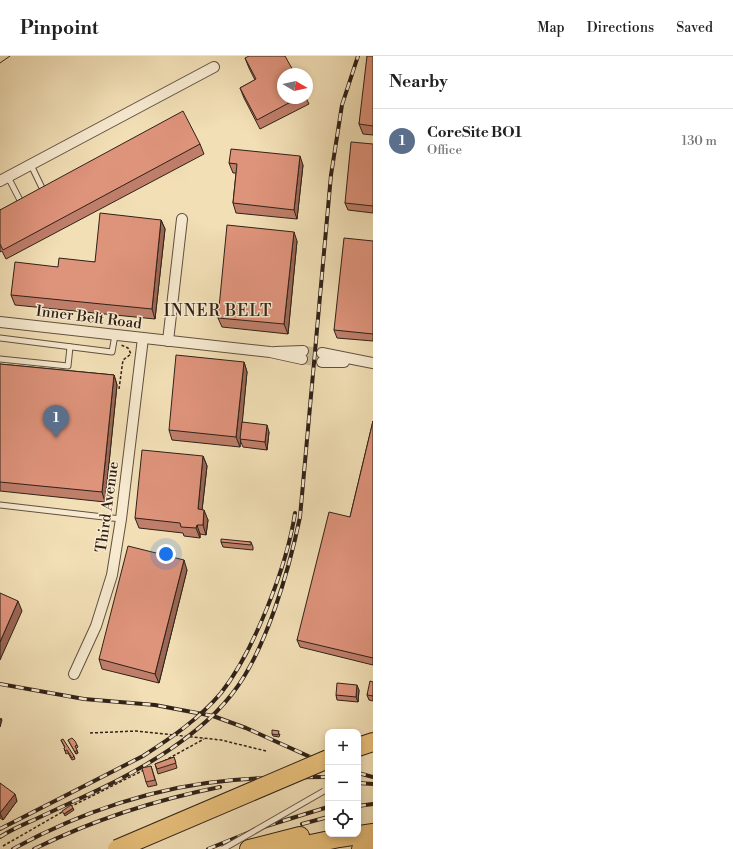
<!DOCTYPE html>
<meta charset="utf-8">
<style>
body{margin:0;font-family:"Libre Bodoni",serif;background:#f2f2f2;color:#222}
.controls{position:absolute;right:12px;bottom:12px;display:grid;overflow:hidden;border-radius:8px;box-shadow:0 2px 6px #0003}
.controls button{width:36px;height:36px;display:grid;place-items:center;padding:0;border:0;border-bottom:1px solid #e0e0e0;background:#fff;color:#222;font:20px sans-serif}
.compass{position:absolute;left:277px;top:12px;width:36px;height:36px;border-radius:50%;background:#fff;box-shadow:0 2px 6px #0003;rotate:99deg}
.you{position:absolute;left:166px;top:498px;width:14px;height:14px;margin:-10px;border:3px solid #fff;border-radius:50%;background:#1a73e8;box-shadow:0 0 0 6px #1a73e833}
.badge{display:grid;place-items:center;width:26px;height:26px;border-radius:50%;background:#111827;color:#fff;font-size:13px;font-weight:700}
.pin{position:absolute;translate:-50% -33px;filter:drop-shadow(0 1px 2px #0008)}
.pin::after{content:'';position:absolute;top:21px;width:14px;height:12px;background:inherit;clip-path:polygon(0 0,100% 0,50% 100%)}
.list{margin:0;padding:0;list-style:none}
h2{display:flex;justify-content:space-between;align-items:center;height:52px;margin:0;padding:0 16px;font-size:17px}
h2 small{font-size:13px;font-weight:400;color:#767676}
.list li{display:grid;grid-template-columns:26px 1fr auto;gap:12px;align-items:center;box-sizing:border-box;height:64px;padding:0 16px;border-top:1px solid #e0e0e0}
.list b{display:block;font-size:15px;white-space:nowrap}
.list p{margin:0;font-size:13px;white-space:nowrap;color:#767676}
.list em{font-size:13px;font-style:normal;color:#767676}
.icon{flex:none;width:22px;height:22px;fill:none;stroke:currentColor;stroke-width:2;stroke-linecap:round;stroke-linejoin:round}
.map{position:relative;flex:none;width:373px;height:793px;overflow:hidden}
header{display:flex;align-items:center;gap:24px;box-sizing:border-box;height:56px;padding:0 20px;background:#fff;border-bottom:1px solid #e0e0e0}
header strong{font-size:19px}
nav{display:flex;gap:22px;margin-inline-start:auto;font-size:14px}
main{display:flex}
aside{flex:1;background:#fff}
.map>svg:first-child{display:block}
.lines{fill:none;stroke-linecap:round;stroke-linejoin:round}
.minor-tunnel{stroke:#cbb996;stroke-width:10;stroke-dasharray:10 5;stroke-linecap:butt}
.service-casing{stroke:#605040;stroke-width:7}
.minor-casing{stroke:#605040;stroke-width:12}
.motorway-casing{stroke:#2f2118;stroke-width:20}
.path{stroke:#2f2118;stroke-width:1.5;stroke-dasharray:3 2;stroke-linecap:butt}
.service{stroke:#f7ead0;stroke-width:5}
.minor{stroke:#f7ead0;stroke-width:10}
.motorway{stroke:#e9c07b;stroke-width:18}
.tram{stroke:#2f2118;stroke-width:1}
.rail-casing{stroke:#2f2118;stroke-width:4}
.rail{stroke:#f7ead0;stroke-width:2.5;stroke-dasharray:8;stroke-linecap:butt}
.service-bridge-casing{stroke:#605040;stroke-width:7;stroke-linecap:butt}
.motorway-bridge-casing{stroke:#2f2118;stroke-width:20;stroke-linecap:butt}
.service-bridge{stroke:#f7ead0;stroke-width:5}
.motorway-bridge{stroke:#e9c07b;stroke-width:18}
.wall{fill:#bf7e6a;stroke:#2f2118}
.shaded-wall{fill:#9b6756;stroke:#2f2118}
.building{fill:#de937b;stroke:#2f2118}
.labels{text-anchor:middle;stroke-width:3;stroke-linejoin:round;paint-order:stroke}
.street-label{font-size:15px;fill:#2f2118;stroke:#f7ead0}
.neighbourhood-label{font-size:16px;letter-spacing:1px;fill:#2f2118;stroke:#f7ead0}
</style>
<header>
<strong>Pinpoint</strong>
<nav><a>Map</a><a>Directions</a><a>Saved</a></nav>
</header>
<main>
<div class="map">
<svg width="373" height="793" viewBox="0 0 373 793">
<rect width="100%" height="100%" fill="#f2dfb6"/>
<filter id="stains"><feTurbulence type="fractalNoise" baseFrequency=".005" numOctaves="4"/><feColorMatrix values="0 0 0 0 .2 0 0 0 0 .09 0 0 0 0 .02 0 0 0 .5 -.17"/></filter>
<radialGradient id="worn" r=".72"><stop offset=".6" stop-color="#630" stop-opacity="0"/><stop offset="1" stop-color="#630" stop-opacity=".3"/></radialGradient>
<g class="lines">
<g class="minor-tunnel">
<path d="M 303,295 L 322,297"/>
<path d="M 302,303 L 322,306"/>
</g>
<g class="service-casing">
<g id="service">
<path d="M 31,109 L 44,136"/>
<path d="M 8,121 L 22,148"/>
<path d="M 0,282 L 112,296 L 115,279"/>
<path d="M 0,303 L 68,310 L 70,291"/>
<path d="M 0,449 L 121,463"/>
</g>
</g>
<g class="minor-casing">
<g id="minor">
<path d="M 0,125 L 214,11"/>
<path d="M 0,266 L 270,296 L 302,303"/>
<path d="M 168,285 L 182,163"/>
<path d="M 275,296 L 303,295"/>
<path d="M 322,297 L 373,307"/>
<path d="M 322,306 L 344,306"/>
<path d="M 74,618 L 96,570 L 112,519 L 121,463 L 143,282"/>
</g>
</g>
<g class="motorway-casing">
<g id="motorway">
<path d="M 358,691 L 373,686"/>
<path d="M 249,793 L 300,780"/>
<path d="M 287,793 L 339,782 L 373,777"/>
<path d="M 361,793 L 373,792"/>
</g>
</g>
<g class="path">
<path d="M 119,333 L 123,304 L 131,298 L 128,292 L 121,289"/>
<path d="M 90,677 L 136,675 L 221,684 L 266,695"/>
<path d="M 164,705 L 204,683"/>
<path d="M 70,751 L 144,714"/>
<path d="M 3,790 L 64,755"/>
</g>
<use href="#service" class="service"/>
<use href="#minor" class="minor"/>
<use href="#motorway" class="motorway"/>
<path class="tram" d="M 0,7 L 10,0"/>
<g class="rail-casing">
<g id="rail">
<path d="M 0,628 L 84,643 L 155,649 L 213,660 L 246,672 L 328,709"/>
<path d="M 358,717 L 373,721"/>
<path d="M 358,727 L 373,728"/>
<path d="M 358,750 L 373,748"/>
<path d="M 302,768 L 328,761"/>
<path d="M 0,773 L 143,700 C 171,682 199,663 221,637 C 254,595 287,510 295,457"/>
<path d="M 0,781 C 12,773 25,768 38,762 C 65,749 93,737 120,723 C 160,702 204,674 232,638 C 266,595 289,514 300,461 L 331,119 L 342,49 L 358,0"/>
<path d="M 13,793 C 80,756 158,730 234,724 C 265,721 297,721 328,721"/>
<path d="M 34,793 C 93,764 155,744 220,731"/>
<path d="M 208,793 L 260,772 L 328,751"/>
</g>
</g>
<use href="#rail" class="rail"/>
<g class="service-bridge-casing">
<path id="service-bridge" d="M 223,793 L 324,735"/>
</g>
<g class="motorway-bridge-casing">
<path id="motorway-bridge" d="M 117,793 L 328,703"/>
</g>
<use href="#service-bridge" class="service-bridge"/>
<use href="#motorway-bridge" class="motorway-bridge"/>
</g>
<g class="wall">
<path d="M 373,0 L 373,79 L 363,78 L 359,68 Z"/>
<path d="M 245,2 L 283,42 L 306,42 L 309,48 L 260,73 L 244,42 L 240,32 L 255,24 L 249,12 Z"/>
<path d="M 200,88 L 204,98 L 6,203 L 2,195 L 0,196 L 0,154 Z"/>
<path d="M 373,88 L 373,157 L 348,154 L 345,147 Z"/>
<path d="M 229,107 L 303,109 L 297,163 L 236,157 L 233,147 L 236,117 L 233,117 Z"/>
<path d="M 161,164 L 165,173 L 155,263 L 15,249 L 11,239 L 58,211 L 95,206 Z"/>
<path d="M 297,185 L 288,278 L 222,271 L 218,262 Z"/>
<path d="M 373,185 L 373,285 L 337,282 L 334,274 Z"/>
<path d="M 244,306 L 247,316 L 242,366 L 269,376 L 267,394 L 243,391 L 240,384 L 240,391 L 172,384 L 169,374 Z"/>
<path d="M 0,308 L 114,319 L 117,329 L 105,446 L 0,435 Z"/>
<path d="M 373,365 L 373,609 L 300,591 L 297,584 L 350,461 Z"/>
<path d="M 203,400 L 207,410 L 202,454 L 208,464 L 206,479 L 200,478 L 200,482 L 184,480 L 183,477 L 139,472 L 135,462 Z"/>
<path d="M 221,486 L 251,486 L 253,491 L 253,494 L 223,491 Z"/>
<path d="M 187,514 L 159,627 L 102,613 L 99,603 Z"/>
<path d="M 373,626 L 373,645 L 369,644 L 367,639 Z"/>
<path d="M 359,634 L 358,646 L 337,644 L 336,639 Z"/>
<path d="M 272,678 L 280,678 L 279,681 L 273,680 Z"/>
<path d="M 61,684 L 74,700 L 75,703 L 72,704 L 68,697 L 66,698 L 64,692 L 65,692 Z"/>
<path d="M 68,684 L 77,689 L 78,691 L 76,693 L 78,697 L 76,698 Z"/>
<path d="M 174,701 L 177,712 L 158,718 L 155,708 Z"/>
<path d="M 151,710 L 157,729 L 148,731 L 146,726 Z"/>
<path d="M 0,727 L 17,745 L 3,764 L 0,762 Z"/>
</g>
<g class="shaded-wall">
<path d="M 300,100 L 303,109 L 297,163 L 294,154 Z"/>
<path d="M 161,164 L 165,173 L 155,263 L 152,253 Z"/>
<path d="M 294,176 L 297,185 L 288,278 L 284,268 Z"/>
<path d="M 244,306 L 247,316 L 240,391 L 236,381 Z"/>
<path d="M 114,319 L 117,329 L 105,446 L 102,436 Z"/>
<path d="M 267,369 L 269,376 L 267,394 L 265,386 Z"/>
<path d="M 203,400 L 207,410 L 201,463 L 198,453 Z"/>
<path d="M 204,454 L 208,464 L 206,479 L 203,469 Z"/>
<path d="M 197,469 L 200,478 L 200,482 L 196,472 Z"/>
<path d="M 184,504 L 187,514 L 159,627 L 155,618 Z"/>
<path d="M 18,545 L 22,555 L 0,604 L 0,586 Z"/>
<path d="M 357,629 L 359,634 L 358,646 L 356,641 Z"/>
<path d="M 1,662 L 2,664 L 0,671 L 0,665 Z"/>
<path d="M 77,694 L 78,697 L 76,698 L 75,696 Z"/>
<path d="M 15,738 L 17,745 L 3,764 L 0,757 Z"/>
<path d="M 73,752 L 74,754 L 65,760 L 64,758 Z"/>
</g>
<g class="building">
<path d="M 249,0 L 285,0 L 295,18 L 283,18 L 283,42 L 298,42 L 257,64 L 240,32 L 256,23 L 245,2 Z"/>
<path d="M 367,0 L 373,0 L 373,70 L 359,68 Z"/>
<path d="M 183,55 L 200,88 L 3,194 L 0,188 L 0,154 Z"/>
<path d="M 351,86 L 373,88 L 373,150 L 345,147 Z"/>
<path d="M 231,93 L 300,100 L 294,154 L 233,147 L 237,108 L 229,107 Z"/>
<path d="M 100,157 L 161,164 L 152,253 L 11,239 L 15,206 L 58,211 L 59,202 L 95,206 Z"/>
<path d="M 227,169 L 294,176 L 284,268 L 218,262 Z"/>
<path d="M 344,182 L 373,185 L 373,278 L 334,274 Z"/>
<path d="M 176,299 L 244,306 L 236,381 L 169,374 Z"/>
<path d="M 0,308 L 114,319 L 102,436 L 0,426 Z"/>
<path d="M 373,365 L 373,602 L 297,584 L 329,456 L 350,461 Z"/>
<path d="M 242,366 L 267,369 L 265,386 L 240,383 Z"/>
<path d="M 142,394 L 203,400 L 198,453 L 204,454 L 203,469 L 197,469 L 196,472 L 181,471 L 180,467 L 135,462 Z"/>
<path d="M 221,483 L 251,486 L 251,489 L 221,486 Z"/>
<path d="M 128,490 L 184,504 L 155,618 L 99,603 Z"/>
<path d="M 0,537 L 18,545 L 0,586 Z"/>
<path d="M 370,625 L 373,626 L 373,640 L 367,639 Z"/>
<path d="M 337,627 L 357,629 L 356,641 L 336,639 Z"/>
<path d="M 272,674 L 279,675 L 278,679 L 272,678 Z"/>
<path d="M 72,682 L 75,685 L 77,689 L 75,690 L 77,694 L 75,696 L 68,684 Z"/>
<path d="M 63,683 L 74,700 L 72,702 L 67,694 L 65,695 L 64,692 L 65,691 L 61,684 Z"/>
<path d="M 174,701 L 176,707 L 157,713 L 155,708 Z"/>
<path d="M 151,710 L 155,724 L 146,726 L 142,712 Z"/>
<path d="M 0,727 L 15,738 L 0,757 Z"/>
<path d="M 71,749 L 73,752 L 64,758 L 62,755 Z"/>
</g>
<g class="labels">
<g class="street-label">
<text transform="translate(89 261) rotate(7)" y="5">Inner Belt Road</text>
<text transform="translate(107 451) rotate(-82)" y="5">Third Avenue</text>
</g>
<g class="neighbourhood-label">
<text x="218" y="260">INNER BELT</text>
</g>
</g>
<rect width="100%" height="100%" filter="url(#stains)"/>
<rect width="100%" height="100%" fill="url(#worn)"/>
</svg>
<div class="controls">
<button>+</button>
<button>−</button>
<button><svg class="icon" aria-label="locate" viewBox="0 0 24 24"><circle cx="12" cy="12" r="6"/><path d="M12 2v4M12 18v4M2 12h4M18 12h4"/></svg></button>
</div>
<svg class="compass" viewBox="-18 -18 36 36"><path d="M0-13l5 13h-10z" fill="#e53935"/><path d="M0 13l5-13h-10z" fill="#767676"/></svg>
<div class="you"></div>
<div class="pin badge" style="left:56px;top:382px;background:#5c6f8a">1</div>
</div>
<aside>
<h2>Nearby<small></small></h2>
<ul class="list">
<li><span class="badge" style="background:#5c6f8a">1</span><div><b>CoreSite BO1</b><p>Office</p></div><em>130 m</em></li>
</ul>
</aside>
</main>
